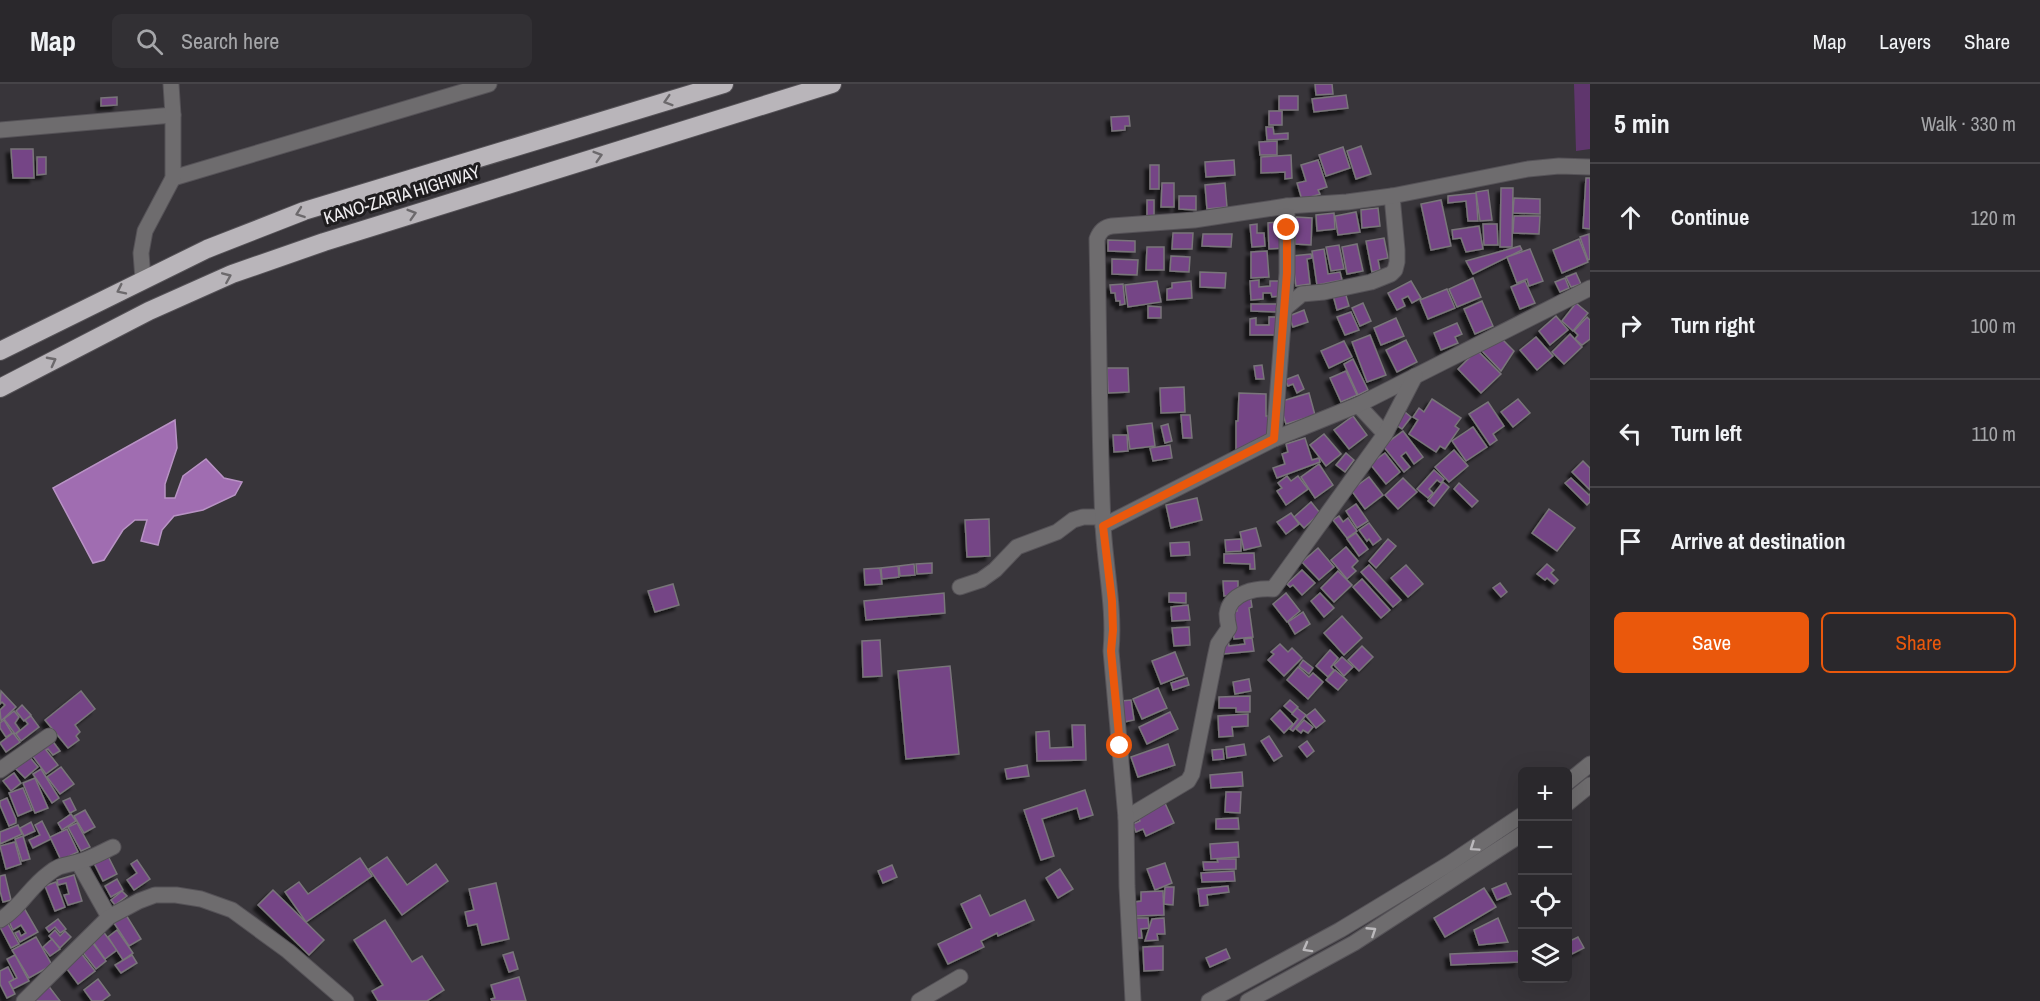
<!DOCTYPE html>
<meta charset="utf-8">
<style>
body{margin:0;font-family:"Archivo Narrow",sans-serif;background:#323034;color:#f1f3f6}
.controls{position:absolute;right:18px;bottom:18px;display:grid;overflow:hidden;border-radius:9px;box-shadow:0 6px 24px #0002}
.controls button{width:54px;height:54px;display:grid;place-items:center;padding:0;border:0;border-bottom:2px solid #464448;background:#2a282c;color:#f1f3f6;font:30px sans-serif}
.stop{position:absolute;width:18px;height:18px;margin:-14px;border:4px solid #ea580c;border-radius:50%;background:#fff}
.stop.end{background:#ea580c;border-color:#fff;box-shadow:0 2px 6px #0008}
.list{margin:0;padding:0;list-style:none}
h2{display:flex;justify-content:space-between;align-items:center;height:78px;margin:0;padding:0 24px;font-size:26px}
h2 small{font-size:20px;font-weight:400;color:#a5a6a9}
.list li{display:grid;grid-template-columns:39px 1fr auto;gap:18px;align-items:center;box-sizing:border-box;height:108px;padding:0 24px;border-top:2px solid #464448}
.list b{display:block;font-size:22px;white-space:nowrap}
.list em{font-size:20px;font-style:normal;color:#a5a6a9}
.actions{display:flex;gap:12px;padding:18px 24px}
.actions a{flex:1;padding:14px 0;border:2px solid #ea580c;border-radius:9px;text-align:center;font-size:21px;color:#ea580c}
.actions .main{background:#ea580c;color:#fff}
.icon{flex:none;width:33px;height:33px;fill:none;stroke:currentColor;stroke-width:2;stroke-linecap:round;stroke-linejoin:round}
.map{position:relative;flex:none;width:1590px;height:917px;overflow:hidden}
header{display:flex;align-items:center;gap:36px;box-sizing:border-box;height:84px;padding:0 30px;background:#2a282c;border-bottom:2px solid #464448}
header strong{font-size:28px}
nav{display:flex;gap:33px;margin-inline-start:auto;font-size:21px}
.search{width:420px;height:54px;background:#323034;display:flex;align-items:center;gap:15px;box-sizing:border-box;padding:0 21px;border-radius:9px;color:#a5a6a9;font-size:22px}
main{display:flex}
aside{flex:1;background:#2a282c}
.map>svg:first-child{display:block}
.green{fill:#5f366d}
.water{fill:#a06db1;stroke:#b893c4;stroke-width:1.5}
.building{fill:#754586;stroke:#79757a;stroke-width:1.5;filter:url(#shadow)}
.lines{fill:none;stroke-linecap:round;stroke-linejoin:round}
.minor-casing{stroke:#555257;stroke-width:17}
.highway-casing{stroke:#555257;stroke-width:20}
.minor{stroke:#6e6c6e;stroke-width:15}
.highway{stroke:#b9b5ba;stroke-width:18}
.oneway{stroke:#6c696c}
.oneway2{stroke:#bbb9bc}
.route{stroke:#ea580c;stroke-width:8}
.labels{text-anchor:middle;stroke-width:6;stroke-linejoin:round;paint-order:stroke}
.street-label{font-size:18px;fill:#efedf0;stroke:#1f1d1f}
</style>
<header>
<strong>Map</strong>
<div class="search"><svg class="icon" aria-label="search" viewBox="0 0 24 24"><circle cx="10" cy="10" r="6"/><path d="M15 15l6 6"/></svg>Search here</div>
<nav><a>Map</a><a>Layers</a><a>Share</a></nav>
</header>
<main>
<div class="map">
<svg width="1590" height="917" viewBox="0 0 1590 917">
<defs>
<filter id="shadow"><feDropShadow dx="-4.5" dy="4.5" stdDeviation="1.5" flood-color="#0009"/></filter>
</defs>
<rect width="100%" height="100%" fill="#38353a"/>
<path class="green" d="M 1574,0 L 1590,0 L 1590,65 L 1576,67 Z"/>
<path class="water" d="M 175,336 L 177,364 L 165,400 L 165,414 L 175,414 L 183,392 L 206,375 L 224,394 L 242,398 L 235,411 L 203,426 L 174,432 L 162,446 L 158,461 L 141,457 L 147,436 L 135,436 L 123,446 L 104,476 L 93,479 L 53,404 Z"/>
<g class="building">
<path d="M 1315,0 L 1332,0 L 1333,10 L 1316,11 Z"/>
<path d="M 1346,11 L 1348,24 L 1314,28 L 1312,15 Z"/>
<rect x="1279" y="12" width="19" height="14"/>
<path d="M 117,13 L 117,21 L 101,22 L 101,14 Z"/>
<rect x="1269" y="27" width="13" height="14"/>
<path d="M 1129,32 L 1130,42 L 1125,42 L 1125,46 L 1112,47 L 1111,33 Z"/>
<path d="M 1266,43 L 1273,43 L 1274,50 L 1288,49 L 1288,55 L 1267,56 Z"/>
<path d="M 1277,57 L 1277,71 L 1260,71 L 1259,58 Z"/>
<path d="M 1361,62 L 1371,90 L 1356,95 L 1347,67 Z"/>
<path d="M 1343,63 L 1350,84 L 1326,92 L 1319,71 Z"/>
<path d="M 11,65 L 33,65 L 34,94 L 13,94 Z"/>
<path d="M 1291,71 L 1292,94 L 1285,95 L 1285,88 L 1261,89 L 1261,73 Z"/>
<path d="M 37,73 L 46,73 L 46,90 L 37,91 Z"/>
<path d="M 1234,76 L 1235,91 L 1206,93 L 1205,78 Z"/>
<path d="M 1318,76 L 1327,103 L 1318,106 L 1320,110 L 1302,116 L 1297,99 L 1306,97 L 1301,81 Z"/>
<rect x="1150" y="81" width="9" height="24"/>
<path d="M 1586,94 L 1590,94 L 1590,145 L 1583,144 Z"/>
<path d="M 1162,99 L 1174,99 L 1174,123 L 1161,123 Z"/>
<path d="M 1225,99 L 1227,123 L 1207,125 L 1205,101 Z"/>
<path d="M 1501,104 L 1513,104 L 1512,163 L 1500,163 Z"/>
<path d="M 1488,106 L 1492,136 L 1480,137 L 1476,108 Z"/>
<path d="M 1476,109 L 1478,137 L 1468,137 L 1466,117 L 1448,119 L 1448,112 Z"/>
<path d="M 1179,112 L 1196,112 L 1196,126 L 1179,125 Z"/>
<path d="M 1514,114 L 1540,115 L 1540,130 L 1513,129 Z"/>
<rect x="1147" y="116" width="7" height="16"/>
<path d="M 1441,116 L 1451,162 L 1431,166 L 1421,120 Z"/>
<path d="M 1378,124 L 1380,142 L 1362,144 L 1361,126 Z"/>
<path d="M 1356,128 L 1360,148 L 1338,151 L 1335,132 Z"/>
<path d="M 1334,129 L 1335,145 L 1317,147 L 1316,131 Z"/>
<path d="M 1514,132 L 1540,132 L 1539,150 L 1513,149 Z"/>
<path d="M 1296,133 L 1312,134 L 1311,161 L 1295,160 Z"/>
<path d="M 1283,137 L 1284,164 L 1269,165 L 1268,139 Z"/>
<path d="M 1257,140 L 1257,149 L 1264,149 L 1265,162 L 1252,163 L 1250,141 Z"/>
<path d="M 1483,140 L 1497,140 L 1498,161 L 1484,161 Z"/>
<path d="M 1479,142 L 1483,165 L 1466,168 L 1461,154 L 1453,155 L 1452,146 Z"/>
<path d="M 1173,149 L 1193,149 L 1192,165 L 1172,165 Z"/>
<path d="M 1203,150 L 1232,150 L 1231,163 L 1202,162 Z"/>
<path d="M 1589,150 L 1590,175 L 1588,176 L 1580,153 Z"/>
<path d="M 1384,154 L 1388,174 L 1378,176 L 1380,186 L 1372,188 L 1366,157 Z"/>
<path d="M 1579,155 L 1588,178 L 1562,189 L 1553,166 Z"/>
<path d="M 1108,156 L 1135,157 L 1135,168 L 1108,167 Z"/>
<path d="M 1357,160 L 1363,187 L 1347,190 L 1342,163 Z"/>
<path d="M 1339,161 L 1344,185 L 1331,187 L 1326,163 Z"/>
<path d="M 1520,162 L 1522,166 L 1473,190 L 1466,177 Z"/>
<path d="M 1147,163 L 1164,163 L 1164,186 L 1146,186 Z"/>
<path d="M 1324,165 L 1328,190 L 1340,188 L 1342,196 L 1317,201 L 1312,167 Z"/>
<path d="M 1530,165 L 1543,197 L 1529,202 L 1527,195 L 1517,199 L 1507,173 Z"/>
<path d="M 1267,167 L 1269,193 L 1251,194 L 1251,168 Z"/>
<path d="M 1311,170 L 1312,174 L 1307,175 L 1310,200 L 1296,202 L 1292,172 Z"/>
<path d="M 1171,172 L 1190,173 L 1189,188 L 1170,187 Z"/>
<path d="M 1112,175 L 1138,176 L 1137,191 L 1112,190 Z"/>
<path d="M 1200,188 L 1226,189 L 1225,204 L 1200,203 Z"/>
<path d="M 1576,189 L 1581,200 L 1571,203 L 1566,193 Z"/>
<path d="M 1473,194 L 1481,213 L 1457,223 L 1449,205 Z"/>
<path d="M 1565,194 L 1569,204 L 1560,208 L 1555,198 Z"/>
<path d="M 1259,196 L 1259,203 L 1270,202 L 1270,197 L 1279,197 L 1280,212 L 1272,213 L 1271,209 L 1263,209 L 1263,215 L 1251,216 L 1250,197 Z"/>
<path d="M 1157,197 L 1161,218 L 1128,223 L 1125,201 Z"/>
<path d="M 1191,197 L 1192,214 L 1167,216 L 1167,205 L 1172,204 L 1172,199 Z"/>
<path d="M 1411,197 L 1421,214 L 1412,219 L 1408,212 L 1402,215 L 1405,222 L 1397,226 L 1388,209 Z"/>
<path d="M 1525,197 L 1535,219 L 1520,225 L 1511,203 Z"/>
<path d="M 1123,200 L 1125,220 L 1120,221 L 1120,217 L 1116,217 L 1115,209 L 1111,209 L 1110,201 Z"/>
<path d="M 1447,205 L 1455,224 L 1428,235 L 1420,216 Z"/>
<path d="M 1345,208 L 1349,222 L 1337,226 L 1333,211 Z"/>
<path d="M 1482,217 L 1493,242 L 1475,250 L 1464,225 Z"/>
<path d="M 1363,219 L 1371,237 L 1360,242 L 1352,224 Z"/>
<path d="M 1576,219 L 1588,229 L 1573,247 L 1562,237 Z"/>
<path d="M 1251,220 L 1278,220 L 1277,228 L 1251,227 Z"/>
<path d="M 1148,222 L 1161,223 L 1161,234 L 1148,234 Z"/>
<path d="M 1304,226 L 1308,238 L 1293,243 L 1289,232 Z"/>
<path d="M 1351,228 L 1359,246 L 1345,251 L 1337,233 Z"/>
<path d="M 1556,232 L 1568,246 L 1550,261 L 1539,247 Z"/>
<path d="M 1269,233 L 1278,233 L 1278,251 L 1250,251 L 1250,235 L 1256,234 L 1256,241 L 1269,241 Z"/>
<path d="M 1587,233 L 1590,236 L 1590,255 L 1582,261 L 1575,255 L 1578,251 L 1574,247 Z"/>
<path d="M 1396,234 L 1404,252 L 1381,261 L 1374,244 Z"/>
<path d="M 1457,239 L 1462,250 L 1455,253 L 1458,259 L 1441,266 L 1434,249 Z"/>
<path d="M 1570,250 L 1582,263 L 1564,280 L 1552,268 Z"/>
<path d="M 1370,251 L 1386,291 L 1367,298 L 1352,258 Z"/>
<path d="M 1536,253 L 1553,272 L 1537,286 L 1520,266 Z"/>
<path d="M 1406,256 L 1417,278 L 1397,288 L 1386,266 Z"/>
<path d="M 1503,256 L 1514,267 L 1501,287 L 1481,266 Z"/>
<path d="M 1344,257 L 1352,273 L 1329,284 L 1321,267 Z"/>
<path d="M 1477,266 L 1501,290 L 1481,309 L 1458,285 Z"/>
<path d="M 1353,275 L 1368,306 L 1358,311 L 1344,280 Z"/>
<path d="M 1262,281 L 1264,295 L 1256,295 L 1254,282 Z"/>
<path d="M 1107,284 L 1128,284 L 1129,308 L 1108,309 Z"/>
<path d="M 1346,287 L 1357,311 L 1341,318 L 1330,294 Z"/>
<path d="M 1298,291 L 1304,305 L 1297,309 L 1293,300 L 1288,302 L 1285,296 Z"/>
<path d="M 1184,303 L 1185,328 L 1161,329 L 1160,304 Z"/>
<path d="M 1239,309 L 1266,310 L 1266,332 L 1268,332 L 1268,354 L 1236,367 L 1236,337 L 1238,337 Z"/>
<path d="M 1309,309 L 1315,331 L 1286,340 L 1279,318 Z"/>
<path d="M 1432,315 L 1461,334 L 1455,342 L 1459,345 L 1445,365 L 1440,362 L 1436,368 L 1409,350 L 1418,336 L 1413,333 L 1419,324 L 1424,328 Z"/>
<path d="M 1518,315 L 1530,329 L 1513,343 L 1501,328 Z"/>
<path d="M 1488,318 L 1504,342 L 1493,350 L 1497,356 L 1490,361 L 1469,330 Z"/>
<path d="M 1405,328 L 1411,333 L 1402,345 L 1395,340 Z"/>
<path d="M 1181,331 L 1190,331 L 1192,354 L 1183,354 Z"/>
<path d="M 1353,332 L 1367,351 L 1349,365 L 1334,346 Z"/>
<path d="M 1152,339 L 1155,362 L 1130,365 L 1127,342 Z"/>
<path d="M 1168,340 L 1172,357 L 1165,359 L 1161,342 Z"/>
<path d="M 1473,343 L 1487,363 L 1466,377 L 1452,357 Z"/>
<path d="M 1403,347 L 1423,373 L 1414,380 L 1406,368 L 1401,372 L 1410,383 L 1404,388 L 1383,362 Z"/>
<path d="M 1324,350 L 1341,370 L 1326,382 L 1310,361 Z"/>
<path d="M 1113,351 L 1127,351 L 1128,367 L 1114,368 Z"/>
<path d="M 1305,354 L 1312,376 L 1319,374 L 1320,378 L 1277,394 L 1273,384 L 1285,380 L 1282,370 L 1288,368 L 1286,360 Z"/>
<path d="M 1170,361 L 1172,374 L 1153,377 L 1150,364 Z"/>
<path d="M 1454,366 L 1468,382 L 1449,398 L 1435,383 Z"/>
<path d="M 1346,369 L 1354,376 L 1345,388 L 1336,381 Z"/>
<path d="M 1385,369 L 1400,388 L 1386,400 L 1370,380 Z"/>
<path d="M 1583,377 L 1590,384 L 1590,406 L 1572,388 Z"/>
<path d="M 1319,380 L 1333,401 L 1315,414 L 1301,393 Z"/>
<path d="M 1434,386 L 1444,395 L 1441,399 L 1437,396 L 1429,405 L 1433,409 L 1428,414 L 1417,405 Z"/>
<path d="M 1287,392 L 1291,397 L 1298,392 L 1308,405 L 1286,421 L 1277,407 L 1282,404 L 1278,399 Z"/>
<path d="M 1369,393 L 1383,411 L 1365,425 L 1351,406 Z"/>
<path d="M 1403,394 L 1417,408 L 1398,425 L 1385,411 Z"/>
<path d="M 1571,394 L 1589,411 L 1590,410 L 1590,418 L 1587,421 L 1565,399 Z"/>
<path d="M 1443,398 L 1449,403 L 1434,422 L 1428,417 Z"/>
<path d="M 1459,399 L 1478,417 L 1472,423 L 1454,405 Z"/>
<path d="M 1197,414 L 1202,436 L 1171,444 L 1166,421 Z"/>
<path d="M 1311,418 L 1320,429 L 1304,444 L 1294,433 Z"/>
<path d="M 1356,420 L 1368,437 L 1357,444 L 1346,427 Z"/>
<path d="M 1549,425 L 1575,444 L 1557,467 L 1532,449 Z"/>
<path d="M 1291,429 L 1299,440 L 1286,450 L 1277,438 Z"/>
<path d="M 1339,432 L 1343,438 L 1348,434 L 1357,447 L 1347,454 L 1333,436 Z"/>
<path d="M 989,435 L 990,472 L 967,473 L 965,436 Z"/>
<path d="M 1369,439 L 1381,455 L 1373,461 L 1369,455 L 1367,457 L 1359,446 Z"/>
<path d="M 1256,444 L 1261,462 L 1244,466 L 1240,448 Z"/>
<path d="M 1356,449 L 1368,465 L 1359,472 L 1347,455 Z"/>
<path d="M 1241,455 L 1241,467 L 1226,468 L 1225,456 Z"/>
<path d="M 1388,455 L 1396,462 L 1376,484 L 1369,477 Z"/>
<path d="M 1189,458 L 1190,471 L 1171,472 L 1170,459 Z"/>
<path d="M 1346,463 L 1358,477 L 1352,483 L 1356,487 L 1347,495 L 1331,476 Z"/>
<path d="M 1318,464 L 1334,483 L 1319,496 L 1302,478 Z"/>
<path d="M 1254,469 L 1255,485 L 1250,485 L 1250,480 L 1224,479 L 1224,470 Z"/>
<path d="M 932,479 L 932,489 L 917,490 L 916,480 Z"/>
<path d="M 914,480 L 915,491 L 900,492 L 899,482 Z"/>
<path d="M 1547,480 L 1554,486 L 1551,489 L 1558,496 L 1554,500 L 1547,494 L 1545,496 L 1537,490 Z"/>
<path d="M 1369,481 L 1401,516 L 1393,523 L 1361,488 Z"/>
<path d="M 1406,481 L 1423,500 L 1408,513 L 1391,494 Z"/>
<path d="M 898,482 L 899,493 L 882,495 L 881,484 Z"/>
<path d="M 880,484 L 882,500 L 865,501 L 864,485 Z"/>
<path d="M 1302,486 L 1315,499 L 1302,511 L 1293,501 L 1290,503 L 1287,500 Z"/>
<path d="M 1338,487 L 1352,501 L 1334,518 L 1321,504 Z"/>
<path d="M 1362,495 L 1390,526 L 1381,534 L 1353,503 Z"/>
<path d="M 1223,497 L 1238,497 L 1238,511 L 1224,512 Z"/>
<path d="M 1500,499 L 1507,508 L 1501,513 L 1493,504 Z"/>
<path d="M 673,500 L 679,521 L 655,528 L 648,507 Z"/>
<path d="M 944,509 L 945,529 L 866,536 L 864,517 Z"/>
<path d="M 1169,509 L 1186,509 L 1186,519 L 1169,518 Z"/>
<path d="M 1286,509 L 1300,527 L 1287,538 L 1273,520 Z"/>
<path d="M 1320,509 L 1334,524 L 1324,533 L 1311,517 Z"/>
<path d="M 1250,510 L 1252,523 L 1249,524 L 1253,553 L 1234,555 L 1231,527 L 1237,527 L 1236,518 Z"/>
<path d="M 1188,521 L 1190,536 L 1172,537 L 1171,523 Z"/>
<path d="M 1303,528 L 1310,540 L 1295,550 L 1288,538 Z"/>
<path d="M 1342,532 L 1362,554 L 1344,571 L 1324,549 Z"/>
<path d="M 1189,543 L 1190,561 L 1174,562 L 1172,544 Z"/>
<path d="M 1252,554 L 1254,567 L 1223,570 L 1222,558 L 1228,557 L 1229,562 L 1245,560 L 1244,555 Z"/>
<path d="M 880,556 L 882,592 L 863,593 L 862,557 Z"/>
<path d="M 1280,560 L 1288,568 L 1292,564 L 1302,574 L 1284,592 L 1268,576 L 1274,570 L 1271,568 Z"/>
<path d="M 1362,562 L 1373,573 L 1359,587 L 1348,576 Z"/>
<path d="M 1330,566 L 1338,574 L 1331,583 L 1334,586 L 1328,593 L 1316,582 Z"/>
<path d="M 1175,568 L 1184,591 L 1161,600 L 1152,577 Z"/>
<path d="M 1342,573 L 1353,583 L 1344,592 L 1334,581 Z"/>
<path d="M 1303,576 L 1313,584 L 1309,590 L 1299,582 Z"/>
<path d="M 950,582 L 959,670 L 906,675 L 898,587 Z"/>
<path d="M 1298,583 L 1309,593 L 1313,589 L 1323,598 L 1308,615 L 1287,596 Z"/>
<path d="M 1335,586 L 1347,596 L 1338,606 L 1326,596 Z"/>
<path d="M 1187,594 L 1189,601 L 1173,606 L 1171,599 Z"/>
<path d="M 1249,595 L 1251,607 L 1235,610 L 1233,598 Z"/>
<path d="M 1158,604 L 1167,624 L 1142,635 L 1133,615 Z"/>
<path d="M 1,607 L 16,623 L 1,637 L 0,626 L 5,621 L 2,618 L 0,620 Z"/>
<path d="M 81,607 L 95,625 L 75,641 L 80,648 L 76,652 L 79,656 L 68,664 L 45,636 Z"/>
<path d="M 1250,612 L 1250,628 L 1236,628 L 1236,624 L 1219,624 L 1219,613 Z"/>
<path d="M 1131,616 L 1134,636 L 1124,638 L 1121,617 Z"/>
<path d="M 1290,616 L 1298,623 L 1292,629 L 1284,622 Z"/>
<path d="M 22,621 L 31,631 L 24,637 L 16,627 Z"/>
<path d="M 1297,624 L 1306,631 L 1293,647 L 1290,645 L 1298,635 L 1292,630 Z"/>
<path d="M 1315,625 L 1325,637 L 1316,644 L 1306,632 Z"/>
<path d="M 1280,626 L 1293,640 L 1284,649 L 1271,635 Z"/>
<path d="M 14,627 L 19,633 L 15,639 L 20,646 L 15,650 L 4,635 Z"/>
<path d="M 1170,628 L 1178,645 L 1147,660 L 1139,643 Z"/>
<path d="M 1248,630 L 1248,642 L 1232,643 L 1233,652 L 1219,653 L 1218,632 Z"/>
<path d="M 31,632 L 39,643 L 21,657 L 16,650 L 28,640 L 25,636 Z"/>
<path d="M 4,636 L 12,649 L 6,653 L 0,644 L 0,639 Z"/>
<path d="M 1304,636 L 1313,643 L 1308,649 L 1303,646 L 1301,649 L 1296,645 Z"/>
<path d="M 1072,641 L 1085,641 L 1086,676 L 1037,677 L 1036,648 L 1049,647 L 1050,664 L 1073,663 Z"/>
<path d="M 13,649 L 20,658 L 6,668 L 0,659 Z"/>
<path d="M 1269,652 L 1282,672 L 1274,677 L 1261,657 Z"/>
<path d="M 51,655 L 60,667 L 53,671 L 48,665 L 46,666 L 58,681 L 46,690 L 31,670 Z"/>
<path d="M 1307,657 L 1314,667 L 1307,673 L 1299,663 Z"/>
<path d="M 1168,660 L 1175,681 L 1138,693 L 1131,673 Z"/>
<path d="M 1244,660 L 1246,671 L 1227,674 L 1226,663 Z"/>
<path d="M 1223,665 L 1224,675 L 1213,676 L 1212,666 Z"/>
<path d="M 28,671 L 38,683 L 25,694 L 14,683 Z"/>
<path d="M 1027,681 L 1029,692 L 1007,695 L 1005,685 Z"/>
<path d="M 61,683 L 74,700 L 60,710 L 47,693 Z"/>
<path d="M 41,685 L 59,714 L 52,719 L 33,690 Z"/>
<path d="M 1242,688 L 1243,702 L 1211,704 L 1210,691 Z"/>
<path d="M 14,689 L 21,699 L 11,707 L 3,697 Z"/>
<path d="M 35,694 L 48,724 L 35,729 L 23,699 Z"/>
<path d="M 23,704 L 32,726 L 18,732 L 9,709 Z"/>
<path d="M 1085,706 L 1093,731 L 1080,735 L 1077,724 L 1042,735 L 1054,772 L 1041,776 L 1024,726 Z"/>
<path d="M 1226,708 L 1241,708 L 1240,729 L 1225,728 Z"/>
<path d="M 7,714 L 16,735 L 16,739 L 9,742 L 0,721 L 0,717 Z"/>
<path d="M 70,714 L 76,726 L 70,729 L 63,717 Z"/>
<path d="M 1164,717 L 1174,739 L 1146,752 L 1143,745 L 1136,748 L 1133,740 L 1140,737 L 1136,730 Z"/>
<path d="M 85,726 L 95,743 L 84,749 L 74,732 Z"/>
<path d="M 71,730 L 76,737 L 62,746 L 58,739 Z"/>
<path d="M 1238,734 L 1239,745 L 1216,745 L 1216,735 Z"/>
<path d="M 42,737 L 51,755 L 33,764 L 29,756 L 40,751 L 35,741 Z"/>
<path d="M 31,738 L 35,747 L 24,752 L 20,744 Z"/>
<path d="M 77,739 L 90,763 L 81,767 L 68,743 Z"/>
<path d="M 18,741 L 22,750 L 0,760 L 0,748 Z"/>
<path d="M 67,745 L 78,768 L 61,776 L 50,753 Z"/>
<path d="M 23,752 L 30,775 L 22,777 L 15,755 Z"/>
<path d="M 15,758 L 21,780 L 6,785 L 0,762 Z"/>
<path d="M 1238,758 L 1239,773 L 1211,775 L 1210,760 Z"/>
<path d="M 108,772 L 117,790 L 103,797 L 94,779 Z"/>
<path d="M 387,773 L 407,801 L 436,780 L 448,797 L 402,831 L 369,785 Z"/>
<path d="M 360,774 L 372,792 L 306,838 L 285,808 L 299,798 L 308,810 Z"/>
<path d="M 1217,775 L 1236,775 L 1236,785 L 1204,786 L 1203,778 L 1218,778 Z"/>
<path d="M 137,776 L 150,795 L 134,806 L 127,796 L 137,789 L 131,780 Z"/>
<path d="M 1165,779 L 1172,799 L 1155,806 L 1147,785 Z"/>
<path d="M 892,781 L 897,793 L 883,799 L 878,787 Z"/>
<path d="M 1060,785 L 1073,805 L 1058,814 L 1046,794 Z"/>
<path d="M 1234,787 L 1235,797 L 1202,798 L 1201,789 Z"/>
<path d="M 5,791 L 11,816 L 3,818 L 0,807 L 0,792 Z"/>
<path d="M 74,791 L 82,817 L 68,821 L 64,811 L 69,810 L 66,799 L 58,801 L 57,796 Z"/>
<path d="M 117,795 L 123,806 L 111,813 L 105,802 Z"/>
<path d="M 56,798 L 65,823 L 55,827 L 45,802 Z"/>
<path d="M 496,799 L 509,855 L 482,861 L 477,840 L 468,842 L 465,828 L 474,826 L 469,805 Z"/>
<path d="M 1506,799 L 1511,810 L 1497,816 L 1492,805 Z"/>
<path d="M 1228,802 L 1229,808 L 1207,811 L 1208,821 L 1200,822 L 1198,805 Z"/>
<path d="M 1165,803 L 1174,803 L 1173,821 L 1164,820 Z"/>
<path d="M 1484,804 L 1496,823 L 1445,853 L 1434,834 Z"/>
<path d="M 273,806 L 324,856 L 309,871 L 258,821 Z"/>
<path d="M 122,807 L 127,812 L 115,821 L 111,816 Z"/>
<path d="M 1163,807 L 1164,831 L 1136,832 L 1135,818 L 1141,817 L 1141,808 Z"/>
<path d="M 980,811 L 990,832 L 1025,816 L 1034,836 L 998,852 L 997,849 L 981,857 L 984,863 L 948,880 L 938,860 L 972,844 L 961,820 Z"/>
<path d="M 24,824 L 38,848 L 20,858 L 15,849 L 19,847 L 21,852 L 26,849 L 21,841 L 13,846 L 7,833 Z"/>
<path d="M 126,831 L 141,855 L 129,862 L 114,839 Z"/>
<path d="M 1132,834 L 1148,834 L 1149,844 L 1141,845 L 1142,854 L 1133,854 Z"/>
<path d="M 1164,834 L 1165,850 L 1157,850 L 1158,856 L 1145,857 L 1152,835 Z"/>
<path d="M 1498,834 L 1508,858 L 1479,861 L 1474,846 Z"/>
<path d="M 58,835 L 66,845 L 60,849 L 55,843 L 49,848 L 46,844 Z"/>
<path d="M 385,836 L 412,878 L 422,872 L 444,906 L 427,917 L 378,917 L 372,907 L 383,901 L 354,856 Z"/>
<path d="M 7,838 L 19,860 L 11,864 L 0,843 Z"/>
<path d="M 55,846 L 60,852 L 65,847 L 71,853 L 60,864 L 49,852 Z"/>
<path d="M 102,846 L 117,866 L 105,875 L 90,854 Z"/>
<path d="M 117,846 L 133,869 L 123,876 L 108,853 Z"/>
<path d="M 36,853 L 52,881 L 29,894 L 12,866 Z"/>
<path d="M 1578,853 L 1584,864 L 1572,870 L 1568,858 Z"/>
<path d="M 52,855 L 60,865 L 50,872 L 43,863 Z"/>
<path d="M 92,858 L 106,877 L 96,885 L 81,866 Z"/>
<path d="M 1163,862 L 1163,886 L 1144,887 L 1143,863 Z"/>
<path d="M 1226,865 L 1230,874 L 1210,883 L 1206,874 Z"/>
<path d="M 1518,867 L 1519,878 L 1451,881 L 1450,870 Z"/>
<path d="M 513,868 L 518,885 L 509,888 L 503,871 Z"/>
<path d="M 81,869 L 95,887 L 78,900 L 64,881 Z"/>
<path d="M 15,871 L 29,897 L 13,905 L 9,898 L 17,894 L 7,875 Z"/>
<path d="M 132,871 L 137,879 L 121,889 L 115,881 Z"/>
<path d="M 8,883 L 14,895 L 9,898 L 15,910 L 7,914 L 0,900 L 0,887 Z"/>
<path d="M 519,893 L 526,917 L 492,917 L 491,915 L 495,914 L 491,901 Z"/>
<path d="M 98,895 L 110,911 L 102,917 L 92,917 L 84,906 Z"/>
<path d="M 47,900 L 60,917 L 35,917 L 31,913 Z"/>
</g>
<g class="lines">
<g class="minor-casing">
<g id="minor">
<path d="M 0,46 L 173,31"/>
<path d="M 173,94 L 489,0"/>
<path d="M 143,195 L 141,169 L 145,147 L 173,94 L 173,31 L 171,0"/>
<path d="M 1284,225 L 1302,210 L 1324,208 L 1371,198 L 1391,190 L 1395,186 L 1397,178 L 1397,166 L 1392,112"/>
<path d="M 1358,321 L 1385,350"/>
<path d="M 1274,355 L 1287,189 L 1287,122"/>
<path d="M 1103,442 L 1274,355 L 1358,321 L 1590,204"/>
<path d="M 960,503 L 981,496 L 995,486 L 1017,463 L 1057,448 L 1073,436 L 1083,433 L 1103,433"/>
<path d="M 0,686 L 49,652"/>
<path d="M 1568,698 L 1590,680"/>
<path d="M 1568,719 L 1590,701"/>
<path d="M 1126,734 L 1188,697 L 1192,690 L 1215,574 L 1218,560 L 1229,544 C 1228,540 1227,534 1227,530 C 1230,508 1256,504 1273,505 L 1385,350 L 1415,292"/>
<path d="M 78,778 L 109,833"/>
<path d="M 0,836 C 20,824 29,804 48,790 C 60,780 64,782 78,778 C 90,775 102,768 113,763"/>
<path d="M 24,917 L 109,833 L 139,817 L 155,811 L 176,811 L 201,815 L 232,826 L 288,867 L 346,917"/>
<path d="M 919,917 L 960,893"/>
<path d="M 1133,917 L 1127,802 L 1126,734 L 1111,567 C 1115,524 1105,483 1103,440 C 1099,345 1099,250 1097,155 C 1100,147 1104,143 1112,142 L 1194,136 L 1287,122 L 1347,118 L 1392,112 L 1528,85 L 1559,82 L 1590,83"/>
<path d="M 1209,917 L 1340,846 L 1449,780 L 1522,731"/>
<path d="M 1248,917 L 1354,859 L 1522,750"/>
</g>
</g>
<g class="highway-casing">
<g id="highway">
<path d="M 0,267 L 207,165 L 304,127 L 724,0"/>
<path d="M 0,304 L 149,227 L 232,190 L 324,158 L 832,0"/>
</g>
</g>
<use href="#minor" class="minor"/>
<use href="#highway" class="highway"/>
</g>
<defs><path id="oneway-chevron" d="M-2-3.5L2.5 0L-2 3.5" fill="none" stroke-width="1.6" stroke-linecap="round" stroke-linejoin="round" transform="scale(1.5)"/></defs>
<g class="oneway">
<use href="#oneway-chevron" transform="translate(668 17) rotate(163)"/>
<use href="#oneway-chevron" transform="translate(598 72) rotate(-17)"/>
<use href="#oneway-chevron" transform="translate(300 129) rotate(160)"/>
<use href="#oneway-chevron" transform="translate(412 130) rotate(-17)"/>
<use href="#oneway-chevron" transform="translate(227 193) rotate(-23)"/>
<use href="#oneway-chevron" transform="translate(121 206) rotate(154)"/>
<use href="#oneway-chevron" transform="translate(52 277) rotate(-28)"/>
</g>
<g class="oneway2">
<use href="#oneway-chevron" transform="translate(1474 763) rotate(146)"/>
<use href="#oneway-chevron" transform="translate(1372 847) rotate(-33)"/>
<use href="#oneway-chevron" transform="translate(1307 864) rotate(151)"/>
</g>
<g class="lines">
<path class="route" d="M 1120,662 L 1111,567 L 1113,546 L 1112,517 L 1103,442 L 1274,355 L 1287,189 L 1287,144"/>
</g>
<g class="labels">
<g class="street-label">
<text transform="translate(402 111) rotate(-17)" y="6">KANO-ZARIA HIGHWAY</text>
</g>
</g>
</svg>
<div class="controls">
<button>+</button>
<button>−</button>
<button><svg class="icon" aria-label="locate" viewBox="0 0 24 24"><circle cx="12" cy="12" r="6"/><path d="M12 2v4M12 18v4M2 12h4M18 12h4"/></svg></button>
<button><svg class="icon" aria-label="layers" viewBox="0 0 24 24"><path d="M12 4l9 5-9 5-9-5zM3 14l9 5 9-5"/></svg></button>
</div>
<div class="stop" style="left:1120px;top:662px"></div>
<div class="stop end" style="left:1287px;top:144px"></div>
</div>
<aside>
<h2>5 min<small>Walk · 330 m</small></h2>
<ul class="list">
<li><svg class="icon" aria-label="ahead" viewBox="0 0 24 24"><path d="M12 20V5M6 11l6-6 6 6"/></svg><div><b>Continue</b></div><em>120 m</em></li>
<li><svg class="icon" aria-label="right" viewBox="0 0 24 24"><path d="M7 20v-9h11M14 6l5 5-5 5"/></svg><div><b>Turn right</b></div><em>100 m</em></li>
<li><svg class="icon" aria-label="left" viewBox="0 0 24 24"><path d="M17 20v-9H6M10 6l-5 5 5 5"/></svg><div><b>Turn left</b></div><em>110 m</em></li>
<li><svg class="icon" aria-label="arrive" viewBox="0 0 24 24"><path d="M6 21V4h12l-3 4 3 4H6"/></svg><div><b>Arrive at destination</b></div></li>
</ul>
<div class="actions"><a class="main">Save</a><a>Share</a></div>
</aside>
</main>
